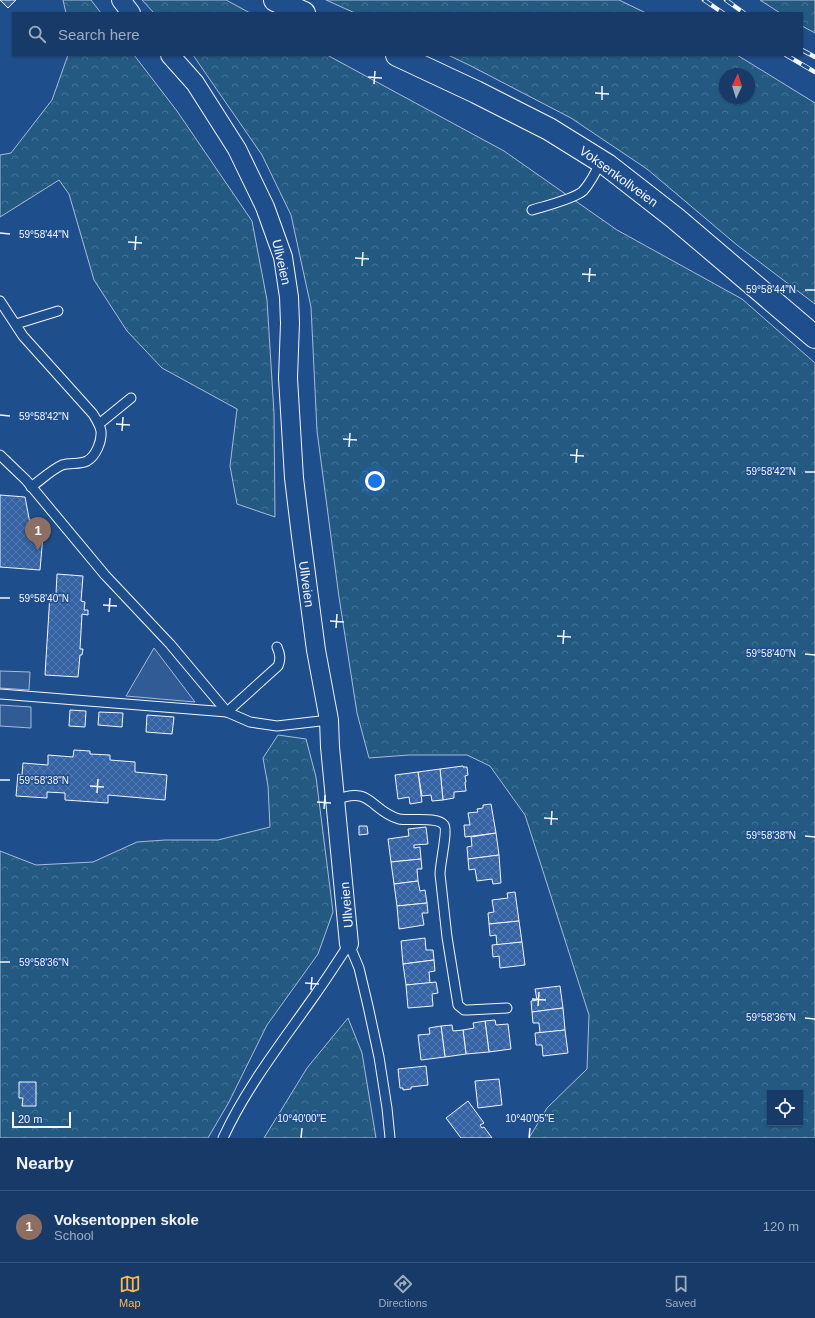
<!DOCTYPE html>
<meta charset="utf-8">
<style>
body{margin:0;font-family:Helvetica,sans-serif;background:#20416f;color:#f1f3f6}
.controls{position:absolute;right:12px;bottom:12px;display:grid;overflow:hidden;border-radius:0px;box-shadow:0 1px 3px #0004}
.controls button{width:36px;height:36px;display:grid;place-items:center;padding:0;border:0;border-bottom:1px solid #36547d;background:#173a69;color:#f1f3f6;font:20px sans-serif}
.compass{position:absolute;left:719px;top:68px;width:36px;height:36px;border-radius:50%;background:#173a69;box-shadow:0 1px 3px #0004;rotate:4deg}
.scale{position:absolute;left:12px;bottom:10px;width:59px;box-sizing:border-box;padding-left:4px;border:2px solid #f2f6ff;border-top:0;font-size:11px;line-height:14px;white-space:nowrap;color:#f2f6ff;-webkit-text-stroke:3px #1f4e8c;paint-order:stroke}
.you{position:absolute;left:375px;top:481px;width:14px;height:14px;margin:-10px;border:3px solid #fff;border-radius:50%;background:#1a73e8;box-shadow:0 0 0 6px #1a73e833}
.badge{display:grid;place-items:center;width:26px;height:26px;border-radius:50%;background:#ffb74d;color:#fff;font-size:13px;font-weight:700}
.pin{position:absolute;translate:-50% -33px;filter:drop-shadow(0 1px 2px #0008)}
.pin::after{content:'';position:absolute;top:21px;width:14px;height:12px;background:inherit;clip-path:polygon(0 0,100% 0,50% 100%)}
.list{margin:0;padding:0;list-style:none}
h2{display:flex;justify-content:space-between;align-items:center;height:52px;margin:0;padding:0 16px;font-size:17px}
h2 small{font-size:13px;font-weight:400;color:#9eadc0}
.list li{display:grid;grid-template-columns:26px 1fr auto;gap:12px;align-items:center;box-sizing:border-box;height:72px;padding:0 16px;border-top:1px solid #36547d}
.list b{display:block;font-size:15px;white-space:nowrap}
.list p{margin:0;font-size:13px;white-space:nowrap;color:#9eadc0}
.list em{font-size:13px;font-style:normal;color:#9eadc0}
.icon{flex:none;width:22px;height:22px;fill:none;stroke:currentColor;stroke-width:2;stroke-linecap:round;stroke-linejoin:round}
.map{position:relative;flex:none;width:815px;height:1138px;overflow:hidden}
.search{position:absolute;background:#173a69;box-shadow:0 1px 3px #0004;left:12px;right:12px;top:12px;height:44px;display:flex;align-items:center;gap:10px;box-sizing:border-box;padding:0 14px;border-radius:0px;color:#9eadc0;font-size:15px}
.sheet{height:124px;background:#173a69}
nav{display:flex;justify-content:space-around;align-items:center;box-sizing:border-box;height:56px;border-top:1px solid #36547d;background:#173a69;font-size:11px;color:#9eadc0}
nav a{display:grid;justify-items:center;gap:2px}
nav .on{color:#ffb74d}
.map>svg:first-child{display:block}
.forest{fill:url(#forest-crowns);stroke:#a8bbd7;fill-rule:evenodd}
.parking{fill:#305b95;stroke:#a8bbd7}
.building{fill:url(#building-cross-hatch);stroke:#f2f6ff}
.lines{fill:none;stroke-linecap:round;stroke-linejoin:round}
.lane-casing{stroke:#f2f6ff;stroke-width:11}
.street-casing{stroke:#f2f6ff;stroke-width:20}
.secondary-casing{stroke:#f2f6ff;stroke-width:24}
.lane{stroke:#1f4e8c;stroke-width:9}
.street{stroke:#1f4e8c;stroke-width:18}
.secondary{stroke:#1f4e8c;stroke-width:22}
.rail-casing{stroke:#f2f6ff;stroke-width:4.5}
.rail{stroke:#1f4e8c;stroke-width:3;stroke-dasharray:9;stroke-linecap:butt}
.ticks{fill:none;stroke:#f2f6ff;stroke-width:1.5}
.labels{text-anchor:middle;stroke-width:3;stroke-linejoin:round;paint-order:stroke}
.street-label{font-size:13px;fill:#f2f6ff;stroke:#1f4e8c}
.ticks-label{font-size:10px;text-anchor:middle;fill:#f2f6ff;stroke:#1f4e8c;stroke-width:3;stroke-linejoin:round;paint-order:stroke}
</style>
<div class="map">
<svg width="815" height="1138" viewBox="0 0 815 1138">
<defs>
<pattern id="forest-crowns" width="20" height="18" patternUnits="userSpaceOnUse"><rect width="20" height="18" fill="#245a82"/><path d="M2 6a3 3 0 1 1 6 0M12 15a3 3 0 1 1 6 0" fill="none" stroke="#447295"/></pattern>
<pattern id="building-cross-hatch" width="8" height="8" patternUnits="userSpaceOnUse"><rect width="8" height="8" fill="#3563a3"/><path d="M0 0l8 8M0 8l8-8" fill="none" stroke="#537ab1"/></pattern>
</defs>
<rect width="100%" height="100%" fill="#1f4e8c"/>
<g class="forest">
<path d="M 63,0 L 91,0 L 101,13 L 66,13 Z"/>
<path d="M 142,0 L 226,0 L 250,13 L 154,13 Z"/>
<path d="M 326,0 L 619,0 L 646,13 L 355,13 Z"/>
<path d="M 760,0 L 815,0 L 815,33 L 802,26 L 802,13 L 780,13 Z"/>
<path d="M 68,55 L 134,55 L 177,111 L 252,221 L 267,300 L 274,413 L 275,517 L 237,504 L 230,466 L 237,409 L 162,368 L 127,331 L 94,280 L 69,194 L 59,180 L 0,217 L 0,155 L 11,153 L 52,100 Z"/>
<path d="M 193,55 L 327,55 L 504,151 L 617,230 L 742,299 L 815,363 L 815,1138 L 529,1138 L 547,1108 L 587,1069 L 589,1015 L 525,815 L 490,766 L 467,755 L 409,755 L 369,758 L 357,713 L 339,597 L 317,431 L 311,307 L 291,215 L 262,155 ZM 770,1093 L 800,1093 L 800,1123 L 770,1123 Z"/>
<path d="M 448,55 L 737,55 L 815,103 L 815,304 L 737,245 L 647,169 L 571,118 L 469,65 ZM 725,74 L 749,74 L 749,98 L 725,98 Z"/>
<path d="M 278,735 L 306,739 L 316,777 L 333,912 L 318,954 L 267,1025 L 229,1102 L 208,1138 L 0,1138 L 0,851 L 36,865 L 93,862 L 137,842 L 165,840 L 218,840 L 270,827 L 268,786 L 263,758 Z"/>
<path d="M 348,1018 L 362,1053 L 376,1138 L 264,1138 L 307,1068 Z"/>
</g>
<g class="parking">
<path d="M 154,648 L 195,702 L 126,696 Z"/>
<path d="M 0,671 L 30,672 L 29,690 L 0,688 Z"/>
<path d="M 0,705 L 31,707 L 31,728 L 0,726 Z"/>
</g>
<g class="building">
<path d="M 0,0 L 16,0 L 8,8 Z"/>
<path d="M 0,495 L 25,497 L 32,534 L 43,535 L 40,570 L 0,567 Z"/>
<path d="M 57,574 L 83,576 L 81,601 L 85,602 L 84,610 L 88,610 L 88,615 L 82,614 L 80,649 L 83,649 L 82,655 L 80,655 L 78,677 L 45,675 L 50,594 L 56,594 Z"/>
<path d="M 70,710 L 86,711 L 85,727 L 69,726 Z"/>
<path d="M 99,712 L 123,713 L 122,727 L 98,725 Z"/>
<path d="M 147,715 L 174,717 L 172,734 L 146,732 Z"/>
<path d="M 74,750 L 90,751 L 90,754 L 110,755 L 110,760 L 135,762 L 135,772 L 167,775 L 165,800 L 108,795 L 108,803 L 65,800 L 65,793 L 47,792 L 47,798 L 16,796 L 18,774 L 22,775 L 23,763 L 48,765 L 48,755 L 73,757 Z"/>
<path d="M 463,766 L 463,767 L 467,767 L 468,775 L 465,776 L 466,782 L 465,782 L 466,791 L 454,792 L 454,798 L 443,800 L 440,769 Z"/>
<path d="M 440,769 L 443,800 L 432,801 L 431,795 L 422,796 L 418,772 Z"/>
<path d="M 418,772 L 422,802 L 410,804 L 409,797 L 398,799 L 395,775 Z"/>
<path d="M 491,804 L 496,833 L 465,837 L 464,825 L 470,825 L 468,813 L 478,812 L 477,809 L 483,808 L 483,805 Z"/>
<path d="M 359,826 L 367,826 L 368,834 L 359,835 Z"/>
<path d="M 426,827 L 428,844 L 414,845 L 414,848 L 420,847 L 421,859 L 391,862 L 388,839 L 409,836 L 408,829 Z"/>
<path d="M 496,833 L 499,855 L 468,859 L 467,847 L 472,846 L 471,837 Z"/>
<path d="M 499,855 L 501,883 L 493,884 L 492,879 L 477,881 L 475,869 L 469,870 L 468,859 Z"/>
<path d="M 421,859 L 422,869 L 417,869 L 418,881 L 394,884 L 391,862 Z"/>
<path d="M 418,881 L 420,891 L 425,890 L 427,903 L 397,906 L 394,884 Z"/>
<path d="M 515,892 L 519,921 L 489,924 L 488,913 L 494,912 L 492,900 L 508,898 L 507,893 Z"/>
<path d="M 427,903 L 428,913 L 422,913 L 424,925 L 399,929 L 397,906 Z"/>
<path d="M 519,921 L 522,942 L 497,945 L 496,935 L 490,936 L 489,924 Z"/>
<path d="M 425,938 L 426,950 L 433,950 L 434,960 L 403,964 L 401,941 Z"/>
<path d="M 522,942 L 525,965 L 500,968 L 499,956 L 493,957 L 492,945 Z"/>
<path d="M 434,960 L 435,971 L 429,972 L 430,983 L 406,985 L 403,964 Z"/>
<path d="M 436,982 L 438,993 L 432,994 L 433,1006 L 408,1008 L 406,985 Z"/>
<path d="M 560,986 L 563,1008 L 532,1012 L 531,1001 L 537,1000 L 535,989 Z"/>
<path d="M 563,1008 L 565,1030 L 540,1033 L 539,1023 L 533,1023 L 532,1012 Z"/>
<path d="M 495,1020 L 496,1025 L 508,1024 L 511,1049 L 489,1052 L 485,1021 Z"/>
<path d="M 485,1021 L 489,1052 L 466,1054 L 463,1030 L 474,1028 L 473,1023 Z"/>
<path d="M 452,1025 L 453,1031 L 463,1030 L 466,1054 L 445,1057 L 441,1026 Z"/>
<path d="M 441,1026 L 445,1057 L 421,1060 L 418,1035 L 430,1034 L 429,1028 Z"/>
<path d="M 565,1030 L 568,1053 L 543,1056 L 542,1045 L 536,1045 L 535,1033 Z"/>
<path d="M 426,1066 L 428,1085 L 411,1087 L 411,1089 L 403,1090 L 403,1088 L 400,1088 L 398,1069 Z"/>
<path d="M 499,1079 L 502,1105 L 478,1108 L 475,1081 Z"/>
<path d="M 19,1082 L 36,1082 L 36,1106 L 22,1106 L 23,1098 L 19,1098 Z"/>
<path d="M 468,1101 L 484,1123 L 480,1125 L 482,1128 L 484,1127 L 492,1138 L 461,1138 L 446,1118 Z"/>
</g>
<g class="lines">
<g class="lane-casing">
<g id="lane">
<path d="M 532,210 C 545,206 574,199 583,191 C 591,182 596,172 601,161"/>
<path d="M 0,301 L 23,336 L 93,414 C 96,419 100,425 101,431 C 102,441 96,456 87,461 C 79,465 70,462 62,465 C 51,470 41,480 31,487"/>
<path d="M 16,324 L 58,311"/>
<path d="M 99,424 L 131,398"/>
<path d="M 0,455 L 26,480 L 105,575 L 170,644 L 227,712"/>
<path d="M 0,694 L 227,712 L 250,722 L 277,726 L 329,720"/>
<path d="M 227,712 L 278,666 C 281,659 280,654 277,647"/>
<path d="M 336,800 C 371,785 371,811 399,819 C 410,821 438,816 444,825 C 448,830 440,864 440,874 L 447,937 L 458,1005 L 464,1010 L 468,1010 L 507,1008"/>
<path d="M 349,944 L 359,968 L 368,1006 L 379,1057 L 387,1108 L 390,1138"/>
<path d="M 223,1138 C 247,1086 283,1041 315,995 C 327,978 338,961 349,944"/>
</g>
</g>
<g class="street-casing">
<g id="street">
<path d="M 121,0 L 131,13"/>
<path d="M 170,55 L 195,83 L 237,149 L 265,207 L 283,257 L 289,297 L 290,323 L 288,378 L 294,478 L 301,536 L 316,650 L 329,720 L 330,747 L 349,944"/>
</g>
</g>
<g class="secondary-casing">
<g id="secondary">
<path d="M 275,0 L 304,13"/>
<path d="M 397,55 L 476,92 L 549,129 L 607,165 L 675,218 L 815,337"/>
</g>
</g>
<use href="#lane" class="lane"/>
<use href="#street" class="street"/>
<use href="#secondary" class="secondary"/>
<g class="rail-casing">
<g id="rail">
<path d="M 704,0 L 723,13"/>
<path d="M 726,0 L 744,13"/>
<path d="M 802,50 L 815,57"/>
<path d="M 786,55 L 815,72"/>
</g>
</g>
<use href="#rail" class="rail"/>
</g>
<path class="ticks" d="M 368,77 L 382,78M 374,84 L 375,71M 595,93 L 609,94M 602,100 L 602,86M 0,233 L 10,234M 128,242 L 142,243M 135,250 L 136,236M 355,258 L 369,259M 362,266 L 363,252M 582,274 L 596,275M 589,282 L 590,268M 805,290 L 815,290M 0,415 L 10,416M 116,424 L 130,425M 122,431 L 123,417M 343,439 L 357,440M 349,447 L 350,433M 570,455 L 584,456M 576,463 L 577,449M 805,472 L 815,472M 0,598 L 10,598M 103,605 L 117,606M 109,612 L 110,598M 330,621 L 344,622M 336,628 L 337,614M 557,636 L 571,637M 563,644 L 564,630M 805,654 L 815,655M 0,780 L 10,780M 90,786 L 104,787M 97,793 L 98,779M 317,802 L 331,803M 324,809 L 325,795M 544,818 L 558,819M 551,825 L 552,811M 805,836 L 815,837M 0,962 L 10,962M 305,983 L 319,984M 311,990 L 312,977M 532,999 L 546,1000M 538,1006 L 539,992M 805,1018 L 815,1019M 301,1138 L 302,1128M 529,1138 L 530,1128"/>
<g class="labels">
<g class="street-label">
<text transform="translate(619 176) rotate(36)" y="5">Voksenkollveien</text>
<text transform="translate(282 262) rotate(77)" y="5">Ullveien</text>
<text transform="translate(307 584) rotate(82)" y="5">Ullveien</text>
<text transform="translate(346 905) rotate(-95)" y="5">Ullveien</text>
</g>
</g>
<g class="ticks-label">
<text x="44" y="238">59°58'44"N</text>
<text x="771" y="293">59°58'44"N</text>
<text x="44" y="420">59°58'42"N</text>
<text x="771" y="475">59°58'42"N</text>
<text x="44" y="602">59°58'40"N</text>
<text x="771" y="657">59°58'40"N</text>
<text x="44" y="784">59°58'38"N</text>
<text x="771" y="839">59°58'38"N</text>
<text x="44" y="966">59°58'36"N</text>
<text x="771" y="1021">59°58'36"N</text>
<text x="302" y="1122">10°40'00"E</text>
<text x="530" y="1122">10°40'05"E</text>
</g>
</svg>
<div class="controls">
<button><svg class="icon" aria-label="locate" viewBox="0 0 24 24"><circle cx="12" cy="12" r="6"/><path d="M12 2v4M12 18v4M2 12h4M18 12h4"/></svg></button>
</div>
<svg class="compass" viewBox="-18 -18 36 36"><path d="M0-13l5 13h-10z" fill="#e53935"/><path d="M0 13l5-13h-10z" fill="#9eadc0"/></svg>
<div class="scale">20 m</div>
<div class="you"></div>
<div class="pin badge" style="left:38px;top:550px;background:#8d6e63">1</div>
<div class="search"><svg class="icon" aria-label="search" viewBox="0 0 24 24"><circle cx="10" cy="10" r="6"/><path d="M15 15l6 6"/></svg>Search here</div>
</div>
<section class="sheet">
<h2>Nearby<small></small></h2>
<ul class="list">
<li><span class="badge" style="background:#8d6e63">1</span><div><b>Voksentoppen skole</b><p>School</p></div><em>120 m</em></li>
</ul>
</section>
<nav>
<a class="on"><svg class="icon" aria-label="map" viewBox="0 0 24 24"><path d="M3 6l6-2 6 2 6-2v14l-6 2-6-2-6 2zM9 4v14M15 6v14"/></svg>Map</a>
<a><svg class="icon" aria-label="directions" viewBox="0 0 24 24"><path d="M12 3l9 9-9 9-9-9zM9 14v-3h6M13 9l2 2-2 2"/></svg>Directions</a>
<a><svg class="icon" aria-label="saved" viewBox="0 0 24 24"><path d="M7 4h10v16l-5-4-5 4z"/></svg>Saved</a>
</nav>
